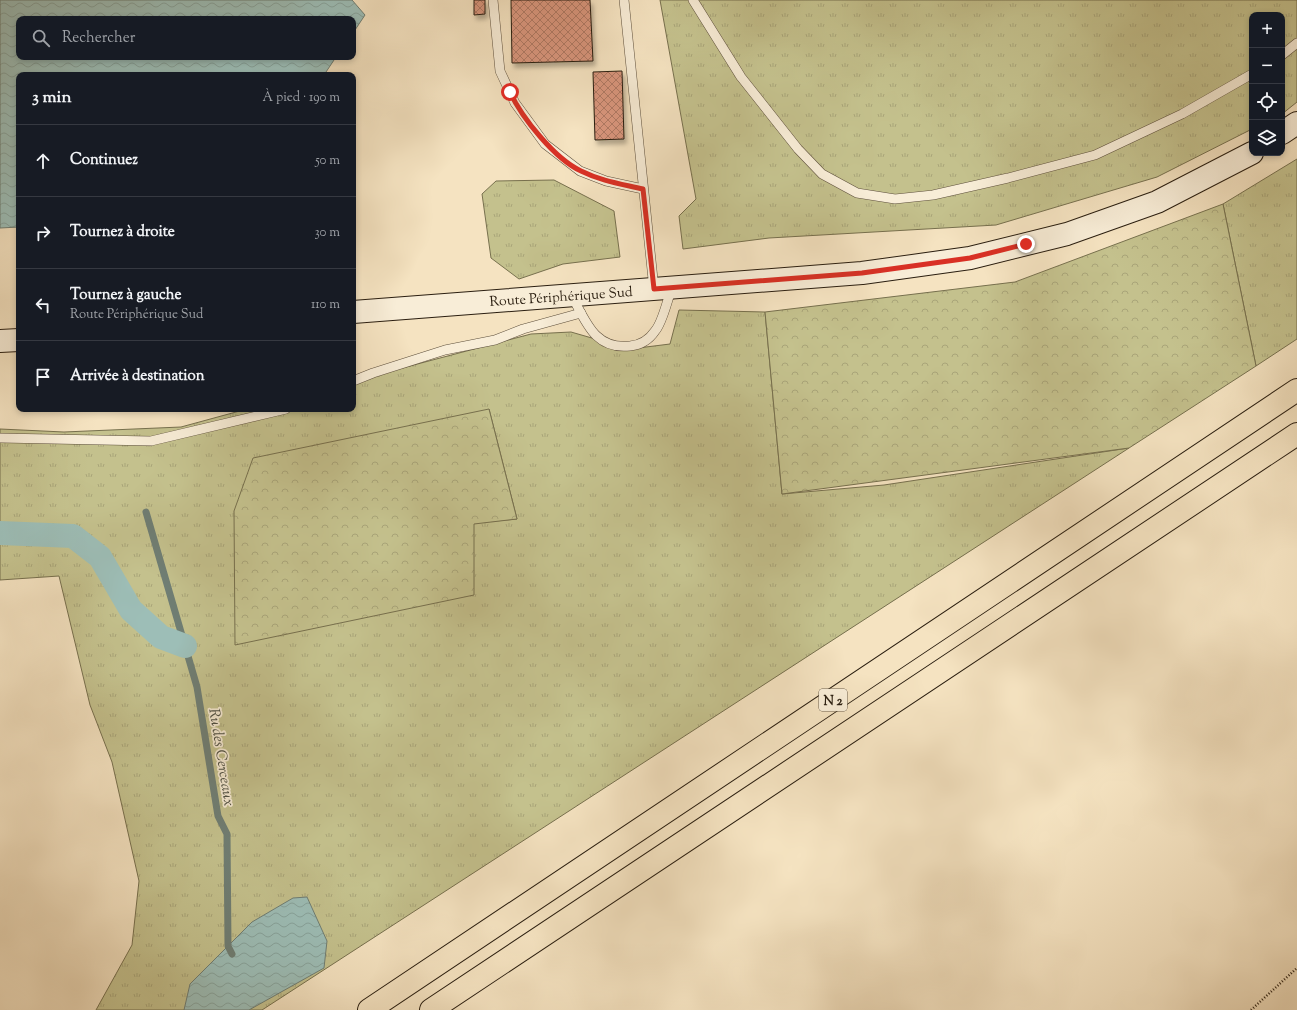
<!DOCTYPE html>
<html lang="fr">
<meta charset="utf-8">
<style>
body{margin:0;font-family:"Sorts Mill Goudy",serif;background:#242831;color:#f1f3f6}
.controls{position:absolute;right:12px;top:12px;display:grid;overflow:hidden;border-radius:8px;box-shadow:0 2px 6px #0003}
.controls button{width:36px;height:36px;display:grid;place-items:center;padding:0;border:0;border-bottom:1px solid #363941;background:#171b24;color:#f1f3f6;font:20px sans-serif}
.stop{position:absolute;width:12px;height:12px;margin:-9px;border:3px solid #d93025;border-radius:50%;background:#fff}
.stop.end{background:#d93025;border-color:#fff;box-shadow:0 1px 4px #0008}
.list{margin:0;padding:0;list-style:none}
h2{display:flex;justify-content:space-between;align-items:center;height:52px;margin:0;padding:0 16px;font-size:17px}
h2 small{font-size:13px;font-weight:400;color:#9ea1a6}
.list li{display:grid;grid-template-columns:26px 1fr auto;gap:12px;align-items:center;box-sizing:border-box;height:72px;padding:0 16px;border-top:1px solid #363941}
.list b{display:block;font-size:15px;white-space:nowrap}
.list p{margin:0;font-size:13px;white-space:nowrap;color:#9ea1a6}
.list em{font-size:13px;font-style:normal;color:#9ea1a6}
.icon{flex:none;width:22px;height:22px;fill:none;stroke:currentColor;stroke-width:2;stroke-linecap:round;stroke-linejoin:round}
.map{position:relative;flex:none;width:1297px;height:1010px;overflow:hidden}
.search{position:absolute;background:#171b24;box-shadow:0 2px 6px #0003;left:16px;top:16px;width:340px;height:44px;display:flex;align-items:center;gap:10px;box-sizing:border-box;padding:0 14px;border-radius:8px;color:#9ea1a6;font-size:15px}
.panel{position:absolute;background:#171b24;box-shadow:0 2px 6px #0003;left:16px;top:72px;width:340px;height:340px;border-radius:8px}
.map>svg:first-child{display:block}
.grass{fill:url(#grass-tufts);stroke:#77704e;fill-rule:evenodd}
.forest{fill:url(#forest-crowns);stroke:#77704e}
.water{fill:url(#water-waves);stroke:#6f7e74}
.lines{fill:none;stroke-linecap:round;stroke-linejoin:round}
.stream{stroke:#6f7e74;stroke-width:7}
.canal{stroke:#9dbeb7;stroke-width:24}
.building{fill:url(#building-cross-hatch);stroke:#2a1e10;filter:url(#shadow)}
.service-casing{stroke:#5d4f3c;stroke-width:10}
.secondary-casing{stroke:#2a1e10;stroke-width:24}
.trunk-casing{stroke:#2a1e10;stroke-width:24}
.path{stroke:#2a1e10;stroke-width:2.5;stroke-dasharray:1 2;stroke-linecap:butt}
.service{stroke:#f8edd7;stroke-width:9}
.secondary{stroke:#f8edd7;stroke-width:22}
.trunk{stroke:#f5e3c1;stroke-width:22}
.route{stroke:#d93025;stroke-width:5}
.labels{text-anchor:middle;stroke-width:3.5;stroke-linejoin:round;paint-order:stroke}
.shield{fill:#f8edd7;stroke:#685c4c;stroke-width:1}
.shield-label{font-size:13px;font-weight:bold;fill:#2a1e10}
.street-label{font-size:14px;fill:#2a1e10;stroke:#f8edd7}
.water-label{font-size:15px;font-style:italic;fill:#4c4e42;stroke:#f8edd7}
</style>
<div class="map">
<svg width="1297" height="1010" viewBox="0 0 1297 1010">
<defs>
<pattern id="grass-tufts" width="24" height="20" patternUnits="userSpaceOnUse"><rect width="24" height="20" fill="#c4c18d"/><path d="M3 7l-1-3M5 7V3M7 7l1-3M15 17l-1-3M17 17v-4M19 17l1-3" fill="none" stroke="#a9a579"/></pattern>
<pattern id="forest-crowns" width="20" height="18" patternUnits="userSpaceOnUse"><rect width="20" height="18" fill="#c4c18d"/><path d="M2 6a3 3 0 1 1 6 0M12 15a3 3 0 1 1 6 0" fill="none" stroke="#a9a579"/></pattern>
<pattern id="water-waves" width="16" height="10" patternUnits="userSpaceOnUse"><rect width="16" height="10" fill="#9dbeb7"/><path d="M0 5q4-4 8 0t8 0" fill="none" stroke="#87a39c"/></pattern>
<pattern id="building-cross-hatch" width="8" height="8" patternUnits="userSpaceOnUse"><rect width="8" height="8" fill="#d8957c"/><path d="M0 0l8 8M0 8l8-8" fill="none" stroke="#af7964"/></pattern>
<filter id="shadow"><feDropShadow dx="2.5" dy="4.5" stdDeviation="2" flood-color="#0004"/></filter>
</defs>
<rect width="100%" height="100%" fill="#f5e3c1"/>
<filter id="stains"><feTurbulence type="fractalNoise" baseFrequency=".005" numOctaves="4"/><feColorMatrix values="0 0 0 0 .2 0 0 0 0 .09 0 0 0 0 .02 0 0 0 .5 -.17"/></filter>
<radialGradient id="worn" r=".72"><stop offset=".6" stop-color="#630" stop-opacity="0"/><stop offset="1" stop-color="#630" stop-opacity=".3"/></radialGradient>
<g class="grass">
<path d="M 660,0 L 1297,0 L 1297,102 L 1282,114 L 1282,15 L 1252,15 L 1252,129 L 1157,177 L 996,225 L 769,238 L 683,249 L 679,216 L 696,199 Z"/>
<path d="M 1297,159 L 1297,339 L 1256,366 L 1223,204 Z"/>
<path d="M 554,180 L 614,211 L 620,257 L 563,264 L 519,279 L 491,258 L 482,194 L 496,181 Z"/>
<path d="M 679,310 L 765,312 L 782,494 L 884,485 L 1129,448 L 262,1010 L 96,1010 L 132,945 L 139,881 L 112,762 L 90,705 L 59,576 L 0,580 L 0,429 L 64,432 L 181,427 L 247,409 L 353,409 L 353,381 L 531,334 L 571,332 L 630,349 L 670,344 ZM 489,409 L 517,519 L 474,523 Z"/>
</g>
<g class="forest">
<path d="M 1223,204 L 1256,366 L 1129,448 L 782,494 L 765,312 L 1015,282 Z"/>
<path d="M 489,409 L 517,519 L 474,524 L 474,595 L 235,645 L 234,511 L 253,458 Z"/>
</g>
<g class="water">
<path d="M 0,0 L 352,0 L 365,15 L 353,33 L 353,19 L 19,19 L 19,57 L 336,57 L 324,75 L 19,75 L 19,227 L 0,228 Z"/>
<path d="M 307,897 L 327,941 L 324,968 L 249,1010 L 184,1010 L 190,984 L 252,922 L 293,898 Z"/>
</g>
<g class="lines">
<path class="stream" d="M 146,512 L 197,687 L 218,816 L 227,834 L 228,946 L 232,954"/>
<path class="canal" d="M 0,533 L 73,536 L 100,557 L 131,610 L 161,637 L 185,646"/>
</g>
<g class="building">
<path d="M 474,0 L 485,0 L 485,14 L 474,15 Z"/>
<path d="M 511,0 L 590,0 L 593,61 L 512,63 Z"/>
<path d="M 622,71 L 624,139 L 595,140 L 593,72 Z"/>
</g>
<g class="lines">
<g class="service-casing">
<g id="service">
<path d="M 493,0 L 500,71 L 515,103 L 545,144 L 580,171 L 606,181 L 643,189"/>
<path d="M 624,0 L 654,289"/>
<path d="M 693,0 L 741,77 L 798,149 L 822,174 L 857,193 L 895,199 L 933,195 L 1008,178 L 1095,155 L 1182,114 L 1252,74"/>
<path d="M 1282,55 L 1297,43"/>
<path d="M 572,296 C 586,322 595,350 630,346 C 640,345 649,340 655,331 C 663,322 667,300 672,288"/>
<path d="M 353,381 L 373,373 L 445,350 L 495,340 L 523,329 L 581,313"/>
<path d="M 0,438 L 151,441 L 286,409"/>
</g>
</g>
<g class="secondary-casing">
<g id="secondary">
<path d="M 1282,133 L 1297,123"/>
<path d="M 353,312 L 862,273 L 970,258 L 1067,234 L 1157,202 L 1252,153"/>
<path d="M 0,341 L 19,340"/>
</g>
</g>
<g class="trunk-casing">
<g id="trunk">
<path d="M 369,1010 L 1297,390"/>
<path d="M 431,1010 L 1297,434"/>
</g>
</g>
<path class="path" d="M 1251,1010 L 1297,968"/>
<use href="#service" class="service"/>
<use href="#secondary" class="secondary"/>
<use href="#trunk" class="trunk"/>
</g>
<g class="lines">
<path class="route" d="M 510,92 C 522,118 555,159 581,171 C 601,181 622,184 643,189 L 654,289 L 862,273 L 970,258 L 1026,244"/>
</g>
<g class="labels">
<rect class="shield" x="819" y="689" width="28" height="22" rx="3"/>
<g class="shield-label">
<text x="833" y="705">N 2</text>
</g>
<g class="street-label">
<text transform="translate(561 296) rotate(-4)" y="5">Route Périphérique Sud</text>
</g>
<g class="water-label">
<text transform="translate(222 757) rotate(81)" y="5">Ru des Cerceaux</text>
</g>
</g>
<rect width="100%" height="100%" filter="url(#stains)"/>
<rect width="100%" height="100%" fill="url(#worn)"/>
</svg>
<div class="controls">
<button>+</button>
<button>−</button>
<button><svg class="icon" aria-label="locate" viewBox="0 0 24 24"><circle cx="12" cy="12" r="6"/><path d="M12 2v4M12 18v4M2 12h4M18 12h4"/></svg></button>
<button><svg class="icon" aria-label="layers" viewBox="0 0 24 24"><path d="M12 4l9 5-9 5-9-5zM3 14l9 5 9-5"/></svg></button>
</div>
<div class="stop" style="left:510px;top:92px"></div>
<div class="stop end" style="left:1026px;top:244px"></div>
<div class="search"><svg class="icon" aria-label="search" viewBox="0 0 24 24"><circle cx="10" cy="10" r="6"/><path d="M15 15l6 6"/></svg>Rechercher</div>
<section class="panel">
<h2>3 min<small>À pied · 190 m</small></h2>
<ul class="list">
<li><svg class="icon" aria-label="ahead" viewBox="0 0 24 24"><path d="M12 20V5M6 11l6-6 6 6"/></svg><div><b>Continuez</b></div><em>50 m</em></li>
<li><svg class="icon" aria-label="right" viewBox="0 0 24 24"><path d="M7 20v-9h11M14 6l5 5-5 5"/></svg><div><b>Tournez à droite</b></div><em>30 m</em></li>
<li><svg class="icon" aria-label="left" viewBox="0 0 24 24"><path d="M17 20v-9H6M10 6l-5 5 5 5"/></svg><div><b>Tournez à gauche</b><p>Route Périphérique Sud</p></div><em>110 m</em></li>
<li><svg class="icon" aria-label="arrive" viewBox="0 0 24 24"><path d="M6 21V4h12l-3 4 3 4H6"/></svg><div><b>Arrivée à destination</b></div></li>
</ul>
</section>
</div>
